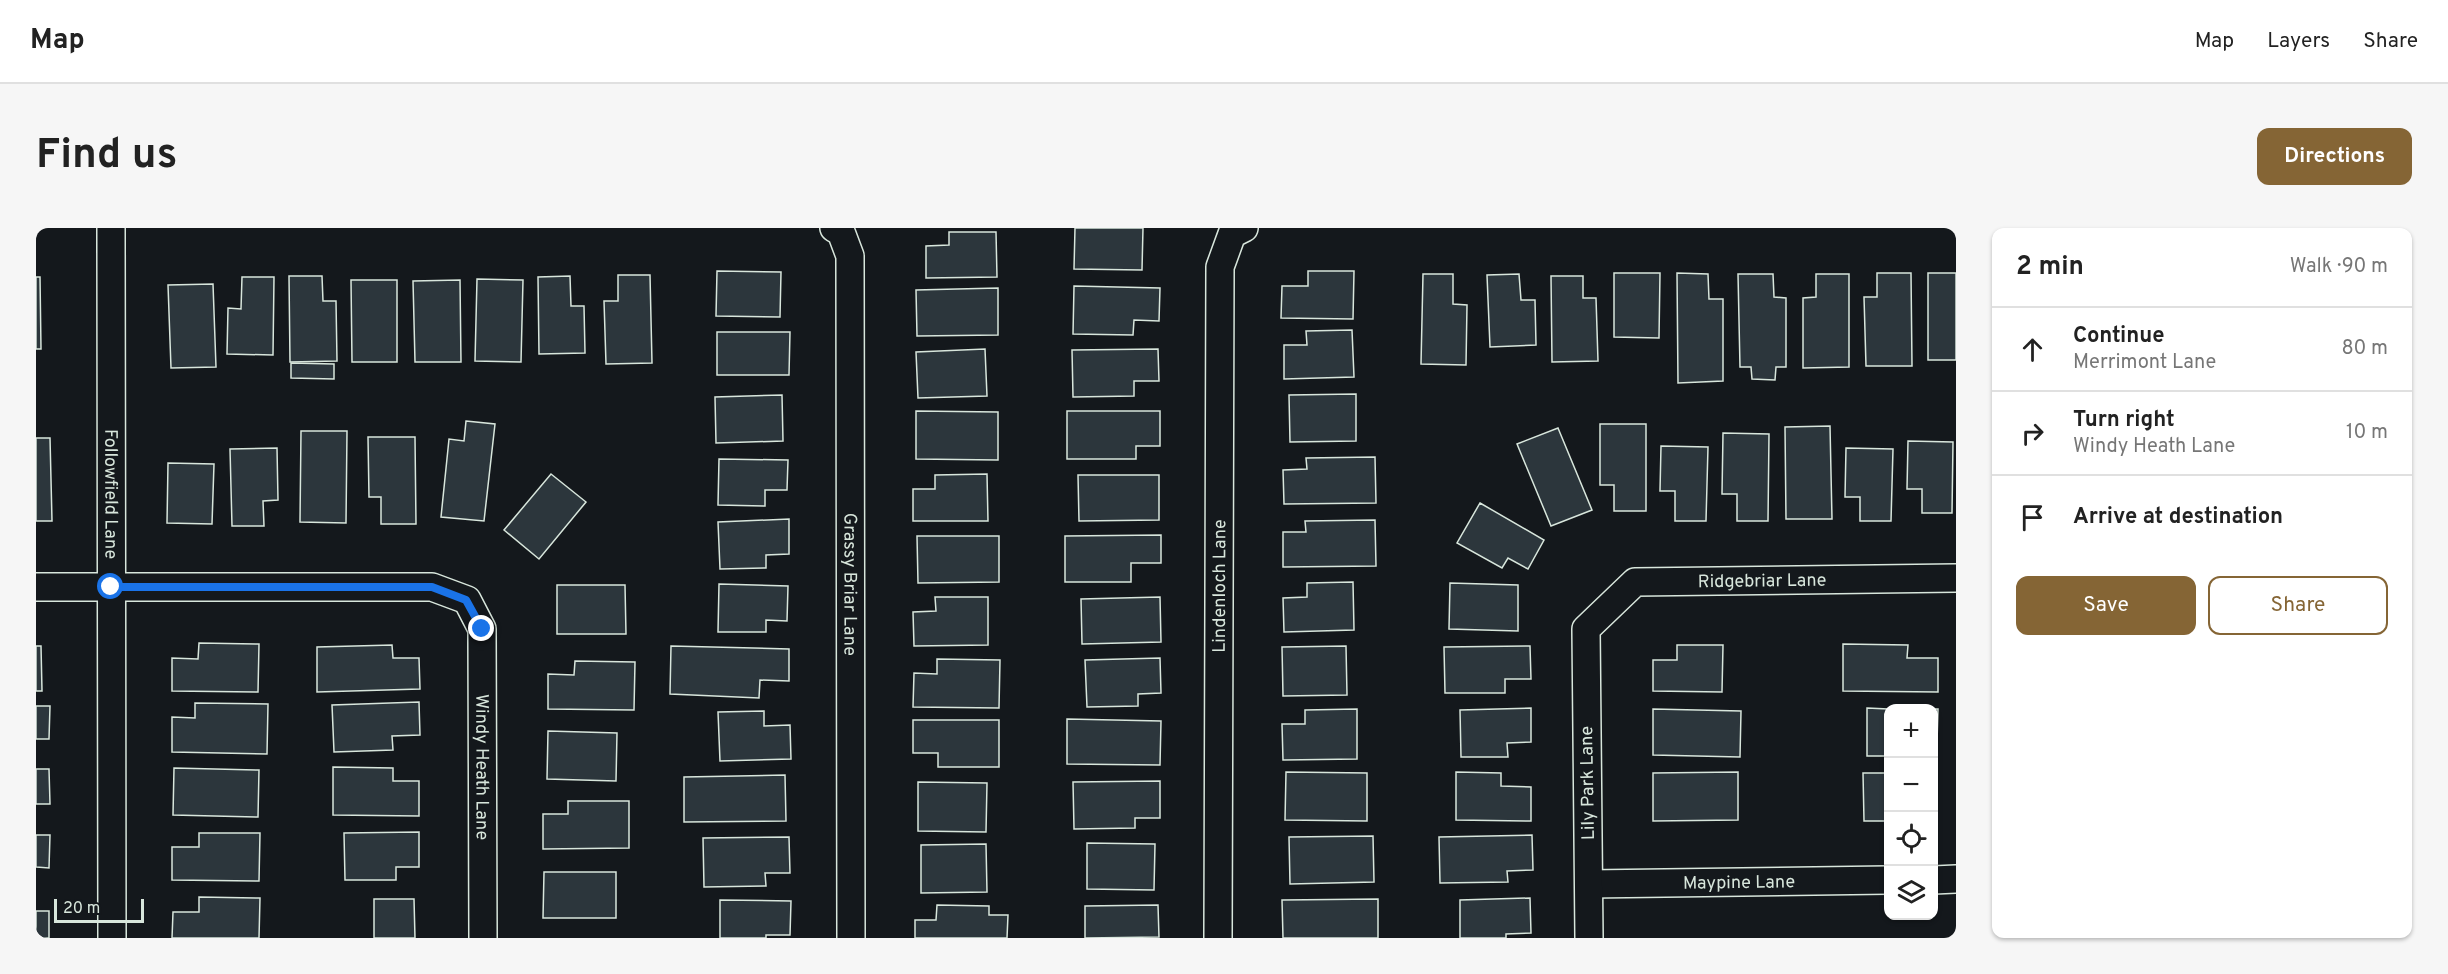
<!DOCTYPE html>
<meta charset="utf-8">
<style>
body{margin:0;font-family:Overpass,sans-serif;background:#f6f6f6;color:#222}
.controls{position:absolute;right:18px;bottom:18px;display:grid;overflow:hidden;border-radius:12px;box-shadow:0 2px 4px #0004}
.controls button{width:54px;height:54px;display:grid;place-items:center;padding:0;border:0;border-bottom:2px solid #e0e0e0;background:#fff;color:#222;font:30px sans-serif}
.scale{position:absolute;left:18px;bottom:15px;width:90px;box-sizing:border-box;padding-left:6px;border:3px solid #d8e6dc;border-top:0;font-size:16px;line-height:21px;white-space:nowrap;color:#d8e6dc;-webkit-text-stroke:4px #14181c;paint-order:stroke}
.stop{position:absolute;width:18px;height:18px;margin:-14px;border:4px solid #1a73e8;border-radius:50%;background:#fff}
.stop.end{background:#1a73e8;border-color:#fff;box-shadow:0 2px 6px #0008}
.list{margin:0;padding:0;list-style:none}
h2{display:flex;justify-content:space-between;align-items:center;height:78px;margin:0;padding:0 24px;font-size:26px}
h2 small{font-size:20px;font-weight:400;color:#767676}
.list li{display:grid;grid-template-columns:39px 1fr auto;gap:18px;align-items:center;box-sizing:border-box;height:84px;padding:0 24px;border-top:2px solid #e0e0e0}
.list b{display:block;font-size:22px;white-space:nowrap}
.list p{margin:0;font-size:20px;white-space:nowrap;color:#767676}
.list em{font-size:20px;font-style:normal;color:#767676}
.actions{display:flex;gap:12px;padding:18px 24px}
.actions a{flex:1;padding:14px 0;border:2px solid #856535;border-radius:12px;text-align:center;font-size:21px;color:#856535}
.actions .main{background:#856535;color:#fff}
.icon{flex:none;width:33px;height:33px;fill:none;stroke:currentColor;stroke-width:2;stroke-linecap:round;stroke-linejoin:round}
.map{position:relative;flex:none;width:1920px;height:710px;overflow:hidden;border-radius:12px}
header{display:flex;align-items:center;gap:36px;box-sizing:border-box;height:84px;padding:0 30px;background:#fff;border-bottom:2px solid #e0e0e0}
header strong{font-size:28px}
nav{display:flex;gap:33px;margin-inline-start:auto;font-size:21px}
.intro{display:flex;align-items:center;justify-content:space-between;box-sizing:border-box;height:144px;padding:0 36px}
h1{margin:0;font-size:42px}
.button{padding:15px 27px;border-radius:12px;background:#856535;color:#fff;font-size:21px;font-weight:700}
main{display:flex;gap:36px;padding:0 36px}
aside{flex:1;background:#fff;border-radius:12px;box-shadow:0 2px 4px #0004}
.map>svg:first-child{display:block}
.building{fill:#2c363c;stroke:#d8e6dc;stroke-width:1.5}
.lines{fill:none;stroke-linecap:round;stroke-linejoin:round}
.street-casing{stroke:#d8e6dc;stroke-width:30}
.street{stroke:#14181c;stroke-width:27}
.route{stroke:#1a73e8;stroke-width:8}
.labels{text-anchor:middle;stroke-width:4.5;stroke-linejoin:round;paint-order:stroke}
.street-label{font-size:18px;fill:#d8e6dc;stroke:#14181c}
</style>
<header>
<strong>Map</strong>
<nav><a>Map</a><a>Layers</a><a>Share</a></nav>
</header>
<div class="intro"><h1>Find us</h1><a class="button">Directions</a></div>
<main>
<div class="map">
<svg width="1920" height="710" viewBox="0 0 1920 710">
<rect width="100%" height="100%" fill="#14181c"/>
<g class="building">
<path d="M 1039,0 L 1107,0 L 1106,42 L 1038,41 Z"/>
<path d="M 913,4 L 960,4 L 961,49 L 890,50 L 890,18 L 913,17 Z"/>
<path d="M 681,43 L 745,44 L 744,89 L 680,88 Z"/>
<path d="M 1272,43 L 1318,43 L 1317,91 L 1245,90 L 1246,58 L 1272,58 Z"/>
<path d="M 1578,45 L 1624,45 L 1623,110 L 1578,109 Z"/>
<path d="M 1641,45 L 1672,46 L 1673,71 L 1687,71 L 1687,153 L 1642,155 Z"/>
<path d="M 1841,45 L 1875,45 L 1876,138 L 1830,138 L 1828,69 L 1841,69 Z"/>
<rect x="1892" y="45" width="28" height="87"/>
<path d="M 1387,46 L 1417,46 L 1417,76 L 1431,77 L 1430,137 L 1385,136 Z"/>
<path d="M 1483,46 L 1485,72 L 1499,72 L 1500,117 L 1454,119 L 1451,47 Z"/>
<path d="M 1702,46 L 1737,46 L 1738,69 L 1750,70 L 1750,139 L 1740,139 L 1739,152 L 1716,151 L 1715,139 L 1704,139 Z"/>
<path d="M 1780,46 L 1813,46 L 1813,139 L 1767,140 L 1767,70 L 1780,69 Z"/>
<path d="M 582,47 L 614,47 L 616,135 L 570,136 L 568,73 L 582,73 Z"/>
<path d="M 253,48 L 286,48 L 287,73 L 300,73 L 301,133 L 254,134 Z"/>
<path d="M 534,48 L 535,78 L 548,78 L 549,125 L 503,126 L 502,49 Z"/>
<path d="M 1515,48 L 1547,48 L 1547,70 L 1560,70 L 1562,133 L 1516,134 Z"/>
<path d="M 0,49 L 4,49 L 5,121 L 0,121 Z"/>
<path d="M 206,49 L 238,49 L 237,127 L 191,126 L 192,80 L 205,81 Z"/>
<path d="M 441,51 L 487,52 L 485,134 L 439,133 Z"/>
<path d="M 315,52 L 361,52 L 361,134 L 316,134 Z"/>
<path d="M 424,52 L 425,134 L 379,134 L 377,53 Z"/>
<path d="M 177,56 L 180,139 L 135,140 L 132,57 Z"/>
<path d="M 1038,58 L 1124,60 L 1123,93 L 1098,92 L 1097,107 L 1037,106 Z"/>
<path d="M 962,60 L 962,107 L 881,108 L 880,62 Z"/>
<path d="M 1316,102 L 1318,149 L 1248,151 L 1248,117 L 1271,117 L 1270,103 Z"/>
<path d="M 681,104 L 754,104 L 753,147 L 681,147 Z"/>
<path d="M 949,121 L 951,168 L 882,170 L 880,124 Z"/>
<path d="M 1122,121 L 1123,153 L 1098,153 L 1098,168 L 1037,169 L 1036,122 Z"/>
<path d="M 255,135 L 298,136 L 298,151 L 255,150 Z"/>
<path d="M 1320,166 L 1320,213 L 1254,214 L 1253,167 Z"/>
<path d="M 746,167 L 747,213 L 680,215 L 679,169 Z"/>
<path d="M 880,183 L 962,184 L 962,232 L 880,231 Z"/>
<path d="M 1031,183 L 1124,183 L 1124,218 L 1100,218 L 1100,231 L 1031,231 Z"/>
<path d="M 430,193 L 459,196 L 448,293 L 405,289 L 413,211 L 428,213 Z"/>
<path d="M 1564,196 L 1610,196 L 1610,283 L 1578,283 L 1578,257 L 1564,257 Z"/>
<path d="M 1794,198 L 1796,291 L 1750,291 L 1749,199 Z"/>
<path d="M 1522,200 L 1556,282 L 1515,298 L 1481,216 Z"/>
<path d="M 265,203 L 311,203 L 310,295 L 264,294 Z"/>
<path d="M 1687,205 L 1733,206 L 1732,293 L 1701,293 L 1701,266 L 1686,266 Z"/>
<path d="M 332,209 L 379,209 L 380,296 L 345,296 L 345,269 L 333,269 Z"/>
<path d="M 0,210 L 14,210 L 16,293 L 0,293 Z"/>
<path d="M 1872,213 L 1917,214 L 1916,285 L 1886,285 L 1886,261 L 1871,261 Z"/>
<path d="M 1625,218 L 1672,219 L 1670,293 L 1639,293 L 1639,263 L 1624,263 Z"/>
<path d="M 241,220 L 242,272 L 227,273 L 228,298 L 196,298 L 194,221 Z"/>
<path d="M 1810,220 L 1857,221 L 1855,293 L 1824,293 L 1824,269 L 1809,269 Z"/>
<path d="M 1339,229 L 1340,275 L 1248,276 L 1247,242 L 1271,241 L 1270,230 Z"/>
<path d="M 683,231 L 752,232 L 751,262 L 729,262 L 729,278 L 682,277 Z"/>
<path d="M 132,235 L 178,236 L 176,296 L 131,295 Z"/>
<path d="M 515,246 L 550,274 L 503,331 L 468,302 Z"/>
<path d="M 951,246 L 952,293 L 877,293 L 877,261 L 899,261 L 899,247 Z"/>
<path d="M 1042,247 L 1123,247 L 1123,292 L 1043,293 Z"/>
<path d="M 1444,275 L 1508,312 L 1492,341 L 1472,330 L 1466,340 L 1421,315 Z"/>
<path d="M 753,291 L 753,326 L 730,327 L 730,340 L 684,341 L 682,294 Z"/>
<path d="M 1339,292 L 1340,338 L 1247,339 L 1247,304 L 1270,304 L 1269,293 Z"/>
<path d="M 1125,307 L 1125,335 L 1095,335 L 1095,354 L 1029,354 L 1029,308 Z"/>
<path d="M 881,308 L 963,308 L 963,354 L 882,355 Z"/>
<path d="M 1317,354 L 1318,402 L 1248,404 L 1247,370 L 1271,369 L 1271,355 Z"/>
<path d="M 1414,355 L 1482,357 L 1482,403 L 1413,401 Z"/>
<path d="M 683,356 L 752,358 L 751,393 L 730,392 L 730,404 L 682,404 Z"/>
<path d="M 521,357 L 589,357 L 590,406 L 521,406 Z"/>
<path d="M 899,369 L 952,369 L 952,417 L 878,418 L 877,384 L 900,383 Z"/>
<path d="M 1124,369 L 1125,414 L 1046,416 L 1045,371 Z"/>
<path d="M 163,415 L 223,416 L 222,464 L 136,463 L 136,430 L 162,431 Z"/>
<path d="M 1807,416 L 1872,417 L 1871,430 L 1902,430 L 1902,464 L 1807,463 Z"/>
<path d="M 356,417 L 357,430 L 383,430 L 384,461 L 281,464 L 281,419 Z"/>
<path d="M 1641,417 L 1687,417 L 1686,464 L 1617,463 L 1617,432 L 1641,432 Z"/>
<path d="M 0,418 L 5,418 L 6,463 L 0,463 Z"/>
<path d="M 635,418 L 753,421 L 753,453 L 724,452 L 723,470 L 634,466 Z"/>
<path d="M 1310,418 L 1311,467 L 1247,468 L 1246,419 Z"/>
<path d="M 1494,418 L 1495,451 L 1469,451 L 1469,465 L 1409,465 L 1408,419 Z"/>
<path d="M 1124,430 L 1125,465 L 1102,466 L 1102,478 L 1051,479 L 1049,432 Z"/>
<path d="M 901,431 L 964,432 L 963,480 L 877,479 L 878,445 L 901,446 Z"/>
<path d="M 539,433 L 599,434 L 598,482 L 512,481 L 512,446 L 538,447 Z"/>
<path d="M 383,474 L 384,507 L 356,508 L 357,522 L 298,524 L 296,477 Z"/>
<path d="M 159,475 L 232,476 L 231,526 L 136,524 L 136,489 L 159,490 Z"/>
<path d="M 0,478 L 14,478 L 13,511 L 0,511 Z"/>
<path d="M 1495,480 L 1495,514 L 1471,515 L 1472,529 L 1425,529 L 1424,482 Z"/>
<path d="M 1831,480 L 1852,481 L 1852,528 L 1831,528 Z"/>
<path d="M 1321,481 L 1321,531 L 1247,532 L 1246,496 L 1269,496 L 1269,482 Z"/>
<path d="M 1617,481 L 1705,483 L 1704,529 L 1617,527 Z"/>
<path d="M 1898,481 L 1902,481 L 1901,514 L 1898,514 Z"/>
<path d="M 728,483 L 728,498 L 754,497 L 755,531 L 684,533 L 682,484 Z"/>
<path d="M 1031,491 L 1125,493 L 1124,537 L 1031,536 Z"/>
<path d="M 877,492 L 963,492 L 963,539 L 902,539 L 902,525 L 877,525 Z"/>
<path d="M 512,503 L 581,505 L 580,553 L 511,551 Z"/>
<path d="M 297,539 L 357,540 L 357,553 L 383,553 L 383,588 L 297,587 Z"/>
<path d="M 138,540 L 223,542 L 222,589 L 137,587 Z"/>
<path d="M 0,541 L 13,541 L 14,576 L 0,576 Z"/>
<path d="M 1250,544 L 1331,545 L 1331,593 L 1249,592 Z"/>
<path d="M 1420,544 L 1465,545 L 1465,558 L 1495,559 L 1495,593 L 1420,592 Z"/>
<path d="M 1702,544 L 1702,592 L 1617,593 L 1617,545 Z"/>
<path d="M 1827,545 L 1852,545 L 1852,593 L 1828,593 Z"/>
<path d="M 749,547 L 750,593 L 648,594 L 648,549 Z"/>
<path d="M 1124,553 L 1124,590 L 1099,590 L 1099,600 L 1038,601 L 1037,554 Z"/>
<path d="M 882,554 L 951,555 L 950,604 L 882,603 Z"/>
<path d="M 532,573 L 593,573 L 593,620 L 507,621 L 507,586 L 532,586 Z"/>
<path d="M 383,604 L 383,639 L 360,639 L 360,652 L 309,652 L 308,605 Z"/>
<path d="M 163,605 L 224,605 L 223,653 L 136,652 L 136,619 L 163,619 Z"/>
<path d="M 0,607 L 14,607 L 13,640 L 0,639 Z"/>
<path d="M 1496,607 L 1497,642 L 1471,643 L 1472,654 L 1404,655 L 1403,609 Z"/>
<path d="M 1337,608 L 1338,654 L 1254,656 L 1253,609 Z"/>
<path d="M 753,609 L 754,645 L 729,645 L 730,658 L 668,659 L 667,610 Z"/>
<path d="M 1051,615 L 1119,616 L 1118,662 L 1051,661 Z"/>
<path d="M 950,616 L 951,664 L 885,665 L 885,617 Z"/>
<path d="M 508,644 L 580,644 L 580,690 L 507,690 Z"/>
<path d="M 163,669 L 224,670 L 223,710 L 136,710 L 137,684 L 163,684 Z"/>
<path d="M 1494,670 L 1495,705 L 1470,706 L 1470,710 L 1424,710 L 1424,672 Z"/>
<path d="M 338,671 L 378,671 L 379,710 L 338,710 Z"/>
<path d="M 1342,671 L 1342,710 L 1247,710 L 1246,672 Z"/>
<path d="M 684,672 L 755,673 L 754,707 L 730,707 L 730,710 L 684,710 Z"/>
<path d="M 901,677 L 953,678 L 953,687 L 972,687 L 971,710 L 879,710 L 879,692 L 900,692 Z"/>
<path d="M 1122,677 L 1123,709 L 1049,710 L 1049,678 Z"/>
<rect x="0" y="683" width="13" height="27"/>
</g>
<g class="lines">
<g class="street-casing">
<g id="street">
<path id="s1" d="M 75,0 L 76,710"/>
<path id="s2" d="M 798,0 L 805,4 L 814,28 L 815,710"/>
<path id="s3" d="M 0,359 L 396,359 L 431,372 L 446,401 L 447,710"/>
<path d="M 1898,652 L 1920,651"/>
<path id="s4" d="M 1553,656 L 1852,652"/>
<path id="s5" d="M 1182,710 L 1184,39 L 1196,6 L 1208,0"/>
<path id="s6" d="M 1553,710 L 1550,401 L 1599,354 L 1920,350"/>
</g>
</g>
<use href="#street" class="street"/>
</g>
<g class="lines">
<path class="route" d="M 75,359 L 396,359 L 430,372 L 446,401"/>
</g>
<g class="labels">
<g class="street-label">
<text dy="6" stroke="none"><textPath href="#s1" startOffset="266">Followfield Lane</textPath></text>
<text dy="6" stroke="none"><textPath href="#s6" startOffset="504">Ridgebriar Lane</textPath></text>
<text dy="6" stroke="none"><textPath href="#s2" startOffset="362">Grassy Briar Lane</textPath></text>
<text dy="6" stroke="none"><textPath href="#s5" startOffset="352">Lindenloch Lane</textPath></text>
<text dy="6" stroke="none"><textPath href="#s3" startOffset="604">Windy Heath Lane</textPath></text>
<text transform="translate(1551 555) rotate(-91)" y="6">Lily Park Lane</text>
<text dy="6" stroke="none"><textPath href="#s4" startOffset="150">Maypine Lane</textPath></text>
</g>
</g>
</svg>
<div class="controls">
<button>+</button>
<button>−</button>
<button><svg class="icon" aria-label="locate" viewBox="0 0 24 24"><circle cx="12" cy="12" r="6"/><path d="M12 2v4M12 18v4M2 12h4M18 12h4"/></svg></button>
<button><svg class="icon" aria-label="layers" viewBox="0 0 24 24"><path d="M12 4l9 5-9 5-9-5zM3 14l9 5 9-5"/></svg></button>
</div>
<div class="scale">20 m</div>
<div class="stop" style="left:75px;top:359px"></div>
<div class="stop end" style="left:446px;top:401px"></div>
</div>
<aside>
<h2>2 min<small>Walk · 90 m</small></h2>
<ul class="list">
<li><svg class="icon" aria-label="ahead" viewBox="0 0 24 24"><path d="M12 20V5M6 11l6-6 6 6"/></svg><div><b>Continue</b><p>Merrimont Lane</p></div><em>80 m</em></li>
<li><svg class="icon" aria-label="right" viewBox="0 0 24 24"><path d="M7 20v-9h11M14 6l5 5-5 5"/></svg><div><b>Turn right</b><p>Windy Heath Lane</p></div><em>10 m</em></li>
<li><svg class="icon" aria-label="arrive" viewBox="0 0 24 24"><path d="M6 21V4h12l-3 4 3 4H6"/></svg><div><b>Arrive at destination</b></div></li>
</ul>
<div class="actions"><a class="main">Save</a><a>Share</a></div>
</aside>
</main>
